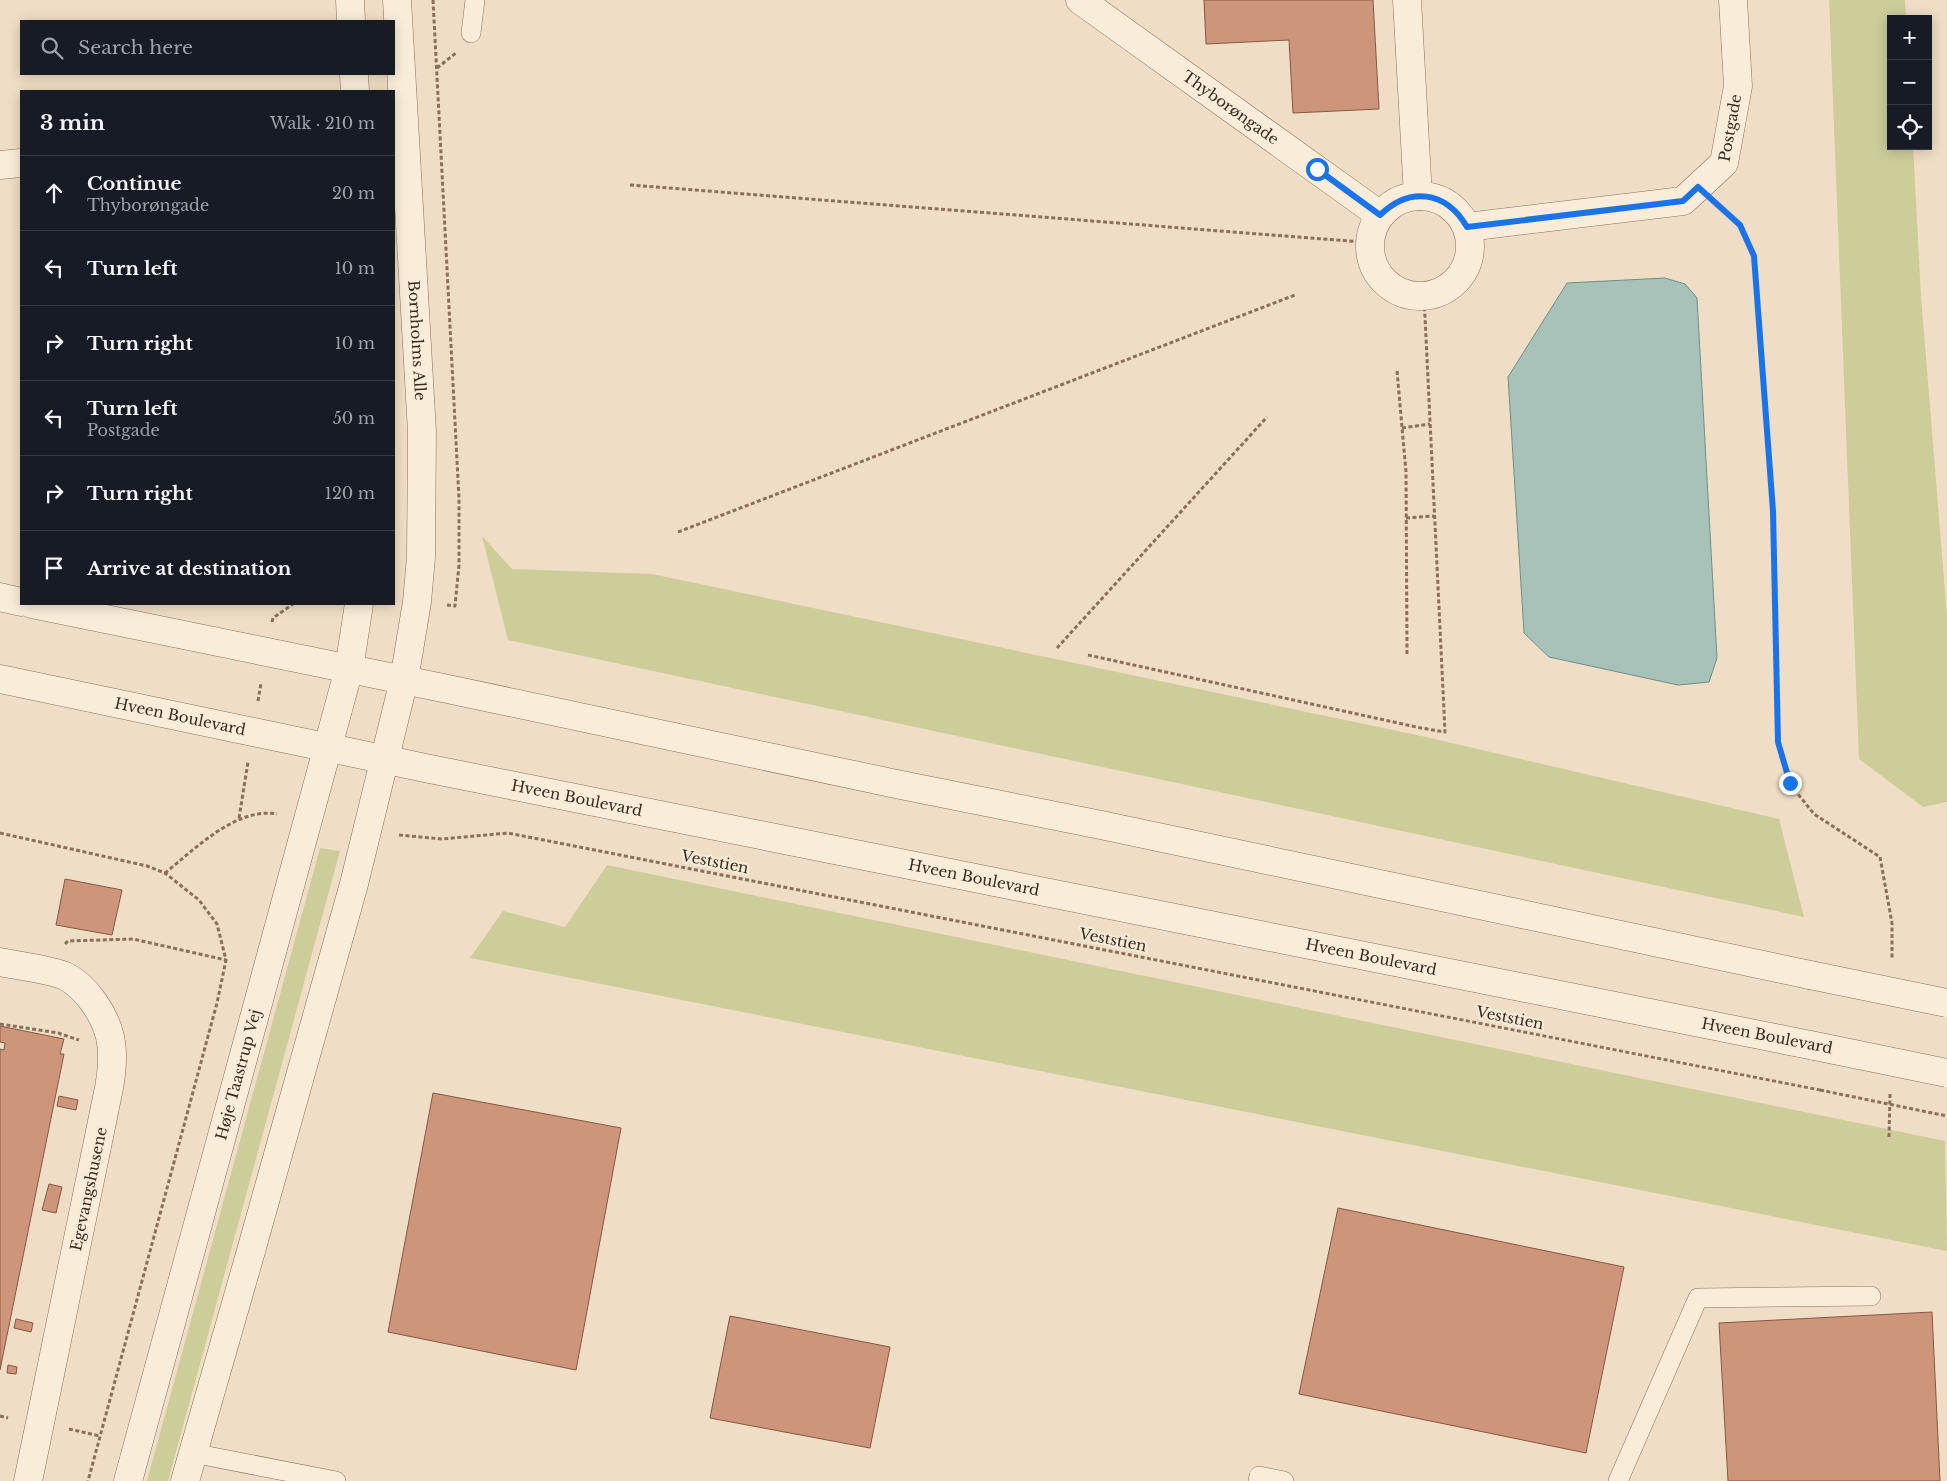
<!DOCTYPE html>
<meta charset="utf-8">
<style>
body{margin:0;font-family:"Libre Baskerville",serif;background:#242831;color:#f1f3f6}
.controls{position:absolute;right:15px;top:15px;display:grid;overflow:hidden;border-radius:0px;box-shadow:0 2px 12px #0003}
.controls button{width:45px;height:45px;display:grid;place-items:center;padding:0;border:0;border-bottom:1px solid #363941;background:#171b24;color:#f1f3f6;font:25px sans-serif}
.stop{position:absolute;width:15px;height:15px;margin:-11px;border:4px solid #1a73e8;border-radius:50%;background:#fff}
.stop.end{background:#1a73e8;border-color:#fff;box-shadow:0 1px 5px #0008}
.list{margin:0;padding:0;list-style:none}
h2{display:flex;justify-content:space-between;align-items:center;height:65px;margin:0;padding:0 20px;font-size:21px}
h2 small{font-size:16px;font-weight:400;color:#9ea1a6}
.list li{display:grid;grid-template-columns:32px 1fr auto;gap:15px;align-items:center;box-sizing:border-box;height:75px;padding:0 20px;border-top:1px solid #363941}
.list b{display:block;font-size:19px;white-space:nowrap}
.list p{margin:0;font-size:16px;white-space:nowrap;color:#9ea1a6}
.list em{font-size:16px;font-style:normal;color:#9ea1a6}
.icon{flex:none;width:28px;height:28px;fill:none;stroke:currentColor;stroke-width:2;stroke-linecap:round;stroke-linejoin:round}
.map{position:relative;flex:none;width:1947px;height:1481px;overflow:hidden}
.search{position:absolute;background:#171b24;box-shadow:0 2px 12px #0003;left:20px;top:20px;width:375px;height:55px;display:flex;align-items:center;gap:12px;box-sizing:border-box;padding:0 18px;border-radius:0px;color:#9ea1a6;font-size:19px}
.panel{position:absolute;background:#171b24;box-shadow:0 2px 12px #0003;left:20px;top:90px;width:375px;height:515px;border-radius:0px}
.map>svg:first-child{display:block}
.green{fill:#cccd99}
.water{fill:#a7c2b8;stroke:#6d9185}
.building{fill:#cd967b;stroke:#895741}
.lines{fill:none;stroke-linecap:round;stroke-linejoin:round}
.service-casing{stroke:#8a705b;stroke-width:20}
.minor-casing{stroke:#8a705b;stroke-width:29}
.tertiary-casing{stroke:#8a705b;stroke-width:29}
.path{stroke:#8a705b;stroke-width:3;stroke-dasharray:4 2.5;stroke-linecap:butt}
.service{stroke:#f9ecd9;stroke-width:19}
.minor{stroke:#f9ecd9;stroke-width:28}
.tertiary{stroke:#f9ecd9;stroke-width:28}
.tertiary-bridge-casing{stroke:#8a705b;stroke-width:29;stroke-linecap:butt}
.path-bridge{stroke:#8a705b;stroke-width:3;stroke-dasharray:4 2.5;stroke-linecap:butt}
.tertiary-bridge{stroke:#f9ecd9;stroke-width:28}
.route{stroke:#1a73e8;stroke-width:6}
.labels{text-anchor:middle;stroke-width:4.5;stroke-linejoin:round;paint-order:stroke}
.street-label{font-size:15px;fill:#3a2a1f;stroke:#f6e9d5}
</style>
<div class="map">
<svg width="1947" height="1481" viewBox="0 0 1947 1481">
<rect width="100%" height="100%" fill="#efdec5"/>
<g class="green">
<path d="M 1829,0 L 1905,0 L 1906,19 L 1891,19 L 1891,146 L 1913,146 L 1921,296 L 1947,616 L 1947,802 L 1923,807 L 1859,759 Z"/>
<path d="M 482,536 L 512,569 L 652,574 L 1426,737 L 1779,819 L 1804,917 L 508,640 Z"/>
<path d="M 320,848 L 340,851 L 168,1481 L 147,1481 Z"/>
<path d="M 607,865 L 1945,1141 L 1947,1251 L 470,958 L 503,911 L 565,927 Z"/>
</g>
<path class="water" d="M 1665,278 L 1685,284 L 1697,298 L 1717,658 L 1709,682 L 1678,685 L 1549,657 L 1524,633 L 1508,377 L 1567,283 Z"/>
<g class="building">
<path d="M 1204,0 L 1373,0 L 1379,109 L 1293,113 L 1289,40 L 1206,44 Z"/>
<path d="M 65,879 L 122,890 L 112,935 L 56,925 Z"/>
<path d="M 0,1026 L 64,1039 L 60,1054 L 64,1054 L 0,1370 L 0,1049 L 4,1050 L 5,1043 L 0,1042 Z"/>
<path d="M 433,1093 L 621,1128 L 576,1370 L 388,1332 Z"/>
<path d="M 59,1096 L 78,1100 L 76,1110 L 57,1106 Z"/>
<path d="M 49,1184 L 62,1187 L 56,1213 L 42,1210 Z"/>
<path d="M 1338,1208 L 1624,1267 L 1586,1453 L 1299,1394 Z"/>
<path d="M 1932,1312 L 1940,1481 L 1728,1481 L 1719,1323 Z"/>
<path d="M 730,1316 L 890,1347 L 870,1448 L 710,1418 Z"/>
<path d="M 16,1319 L 33,1323 L 31,1332 L 14,1328 Z"/>
<path d="M 8,1365 L 17,1367 L 16,1374 L 7,1373 Z"/>
</g>
<g class="lines">
<g class="service-casing">
<g id="service">
<path d="M 471,33 L 475,0"/>
<path d="M 192,1453 L 336,1481"/>
<path d="M 1258,1481 L 1259,1476 L 1284,1481"/>
<path d="M 1618,1481 L 1698,1298 L 1871,1296"/>
</g>
</g>
<g class="minor-casing">
<g id="minor">
<path d="M 350,0 L 351,21"/>
<path id="s1" d="M 397,0 L 422,432 L 421,557 L 417,602 L 404,680"/>
<path id="s2" d="M 1080,0 L 1380,215"/>
<path d="M 1407,0 L 1418,196"/>
<path d="M 354,74 L 355,91"/>
<path d="M 0,165 L 21,163"/>
<circle cx="1420" cy="246" r="50"/>
<path id="s3" d="M 1467,227 L 1683,201 L 1724,163 L 1738,86 L 1733,0"/>
<path d="M 349,669 L 359,604"/>
<path d="M 0,962 C 18,966 48,969 65,976 C 86,986 105,1015 110,1037 C 114,1054 112,1071 109,1088 L 28,1481"/>
</g>
</g>
<g class="tertiary-casing">
<g id="tertiary">
<path d="M 0,597 L 21,602"/>
<path d="M 32,604 L 443,688 L 901,785 L 1101,825 L 1810,975"/>
<path id="s4" d="M 0,679 L 430,769 L 1815,1046"/>
<path id="s5" d="M 128,1481 L 349,669"/>
<path d="M 185,1481 L 249,1258 L 354,884 L 404,680"/>
</g>
</g>
<g class="path">
<path d="M 433,0 L 459,499 L 459,565 L 455,606 L 447,605"/>
<path d="M 437,68 L 456,53"/>
<path d="M 630,185 L 1362,242"/>
<path d="M 1721,207 L 1741,225 L 1754,256 L 1773,511 L 1778,743 L 1789,783 L 1814,814 L 1880,857 L 1892,923 L 1892,960"/>
<path d="M 1397,371 L 1406,472 L 1407,655"/>
<path d="M 1402,428 L 1430,424"/>
<path d="M 1406,518 L 1434,516"/>
<path d="M 678,532 L 1295,295"/>
<path d="M 272,622 L 273,618 L 293,604"/>
<path d="M 1057,648 L 1267,417"/>
<path d="M 1088,655 L 1421,728 L 1445,732 L 1424,296"/>
<path d="M 258,701 L 261,683"/>
<path d="M 239,818 L 248,762"/>
<path d="M 0,833 L 147,866 L 165,873 L 199,900 L 217,924 L 226,960 L 217,1003 L 88,1481"/>
<path d="M 399,835 L 442,839 L 508,833 L 1820,1090"/>
<path d="M 165,873 C 195,849 236,807 277,814"/>
<path d="M 65,944 L 68,941 L 133,939 L 226,960"/>
<path d="M 0,1024 L 58,1033 L 79,1040"/>
<path d="M 1889,1137 L 1890,1094"/>
<path d="M 0,1416 L 8,1418"/>
<path d="M 69,1429 L 100,1436"/>
</g>
<use href="#service" class="service"/>
<use href="#minor" class="minor"/>
<use href="#tertiary" class="tertiary"/>
<g class="tertiary-bridge-casing">
<g id="tertiary-bridge">
<path d="M 1810,975 L 1947,1003"/>
<path d="M 1815,1046 L 1947,1073"/>
</g>
</g>
<path class="path-bridge" d="M 1820,1090 L 1947,1116"/>
<use href="#tertiary-bridge" class="tertiary-bridge"/>
</g>
<g class="lines">
<path class="route" d="M 1317,169 L 1380,215 C 1410,186 1446,191 1467,227 L 1683,201 L 1698,187 L 1740,225 L 1754,256 L 1773,511 L 1778,742 L 1790,783"/>
</g>
<g class="labels">
<g class="street-label">
<text dy="5" stroke="none"><textPath href="#s2" startOffset="185">Thyborøngade</textPath></text>
<text dy="5" stroke="none"><textPath href="#s3" startOffset="309">Postgade</textPath></text>
<text dy="5" stroke="none"><textPath href="#s1" startOffset="341">Bornholms Alle</textPath></text>
<text dy="5" stroke="none"><textPath href="#s4" startOffset="184">Hveen Boulevard</textPath></text>
<text dy="5" stroke="none"><textPath href="#s4" startOffset="589">Hveen Boulevard</textPath></text>
<text transform="translate(715 862) rotate(11)" y="5">Veststien</text>
<text dy="5" stroke="none"><textPath href="#s4" startOffset="994">Hveen Boulevard</textPath></text>
<text transform="translate(1113 940) rotate(11)" y="5">Veststien</text>
<text dy="5" stroke="none"><textPath href="#s4" startOffset="1399">Hveen Boulevard</textPath></text>
<text transform="translate(1510 1018) rotate(11)" y="5">Veststien</text>
<text transform="translate(1767 1036) rotate(11)" y="5">Hveen Boulevard</text>
<text dy="5" stroke="none"><textPath href="#s5" startOffset="421">Høje Taastrup Vej</textPath></text>
<text transform="translate(89 1189) rotate(-78)" y="5">Egevangshusene</text>
</g>
</g>
</svg>
<div class="controls">
<button>+</button>
<button>−</button>
<button><svg class="icon" aria-label="locate" viewBox="0 0 24 24"><circle cx="12" cy="12" r="6"/><path d="M12 2v4M12 18v4M2 12h4M18 12h4"/></svg></button>
</div>
<div class="stop" style="left:1317px;top:169px"></div>
<div class="stop end" style="left:1790px;top:783px"></div>
<div class="search"><svg class="icon" aria-label="search" viewBox="0 0 24 24"><circle cx="10" cy="10" r="6"/><path d="M15 15l6 6"/></svg>Search here</div>
<section class="panel">
<h2>3 min<small>Walk · 210 m</small></h2>
<ul class="list">
<li><svg class="icon" aria-label="ahead" viewBox="0 0 24 24"><path d="M12 20V5M6 11l6-6 6 6"/></svg><div><b>Continue</b><p>Thyborøngade</p></div><em>20 m</em></li>
<li><svg class="icon" aria-label="left" viewBox="0 0 24 24"><path d="M17 20v-9H6M10 6l-5 5 5 5"/></svg><div><b>Turn left</b></div><em>10 m</em></li>
<li><svg class="icon" aria-label="right" viewBox="0 0 24 24"><path d="M7 20v-9h11M14 6l5 5-5 5"/></svg><div><b>Turn right</b></div><em>10 m</em></li>
<li><svg class="icon" aria-label="left" viewBox="0 0 24 24"><path d="M17 20v-9H6M10 6l-5 5 5 5"/></svg><div><b>Turn left</b><p>Postgade</p></div><em>50 m</em></li>
<li><svg class="icon" aria-label="right" viewBox="0 0 24 24"><path d="M7 20v-9h11M14 6l5 5-5 5"/></svg><div><b>Turn right</b></div><em>120 m</em></li>
<li><svg class="icon" aria-label="arrive" viewBox="0 0 24 24"><path d="M6 21V4h12l-3 4 3 4H6"/></svg><div><b>Arrive at destination</b></div></li>
</ul>
</section>
</div>
